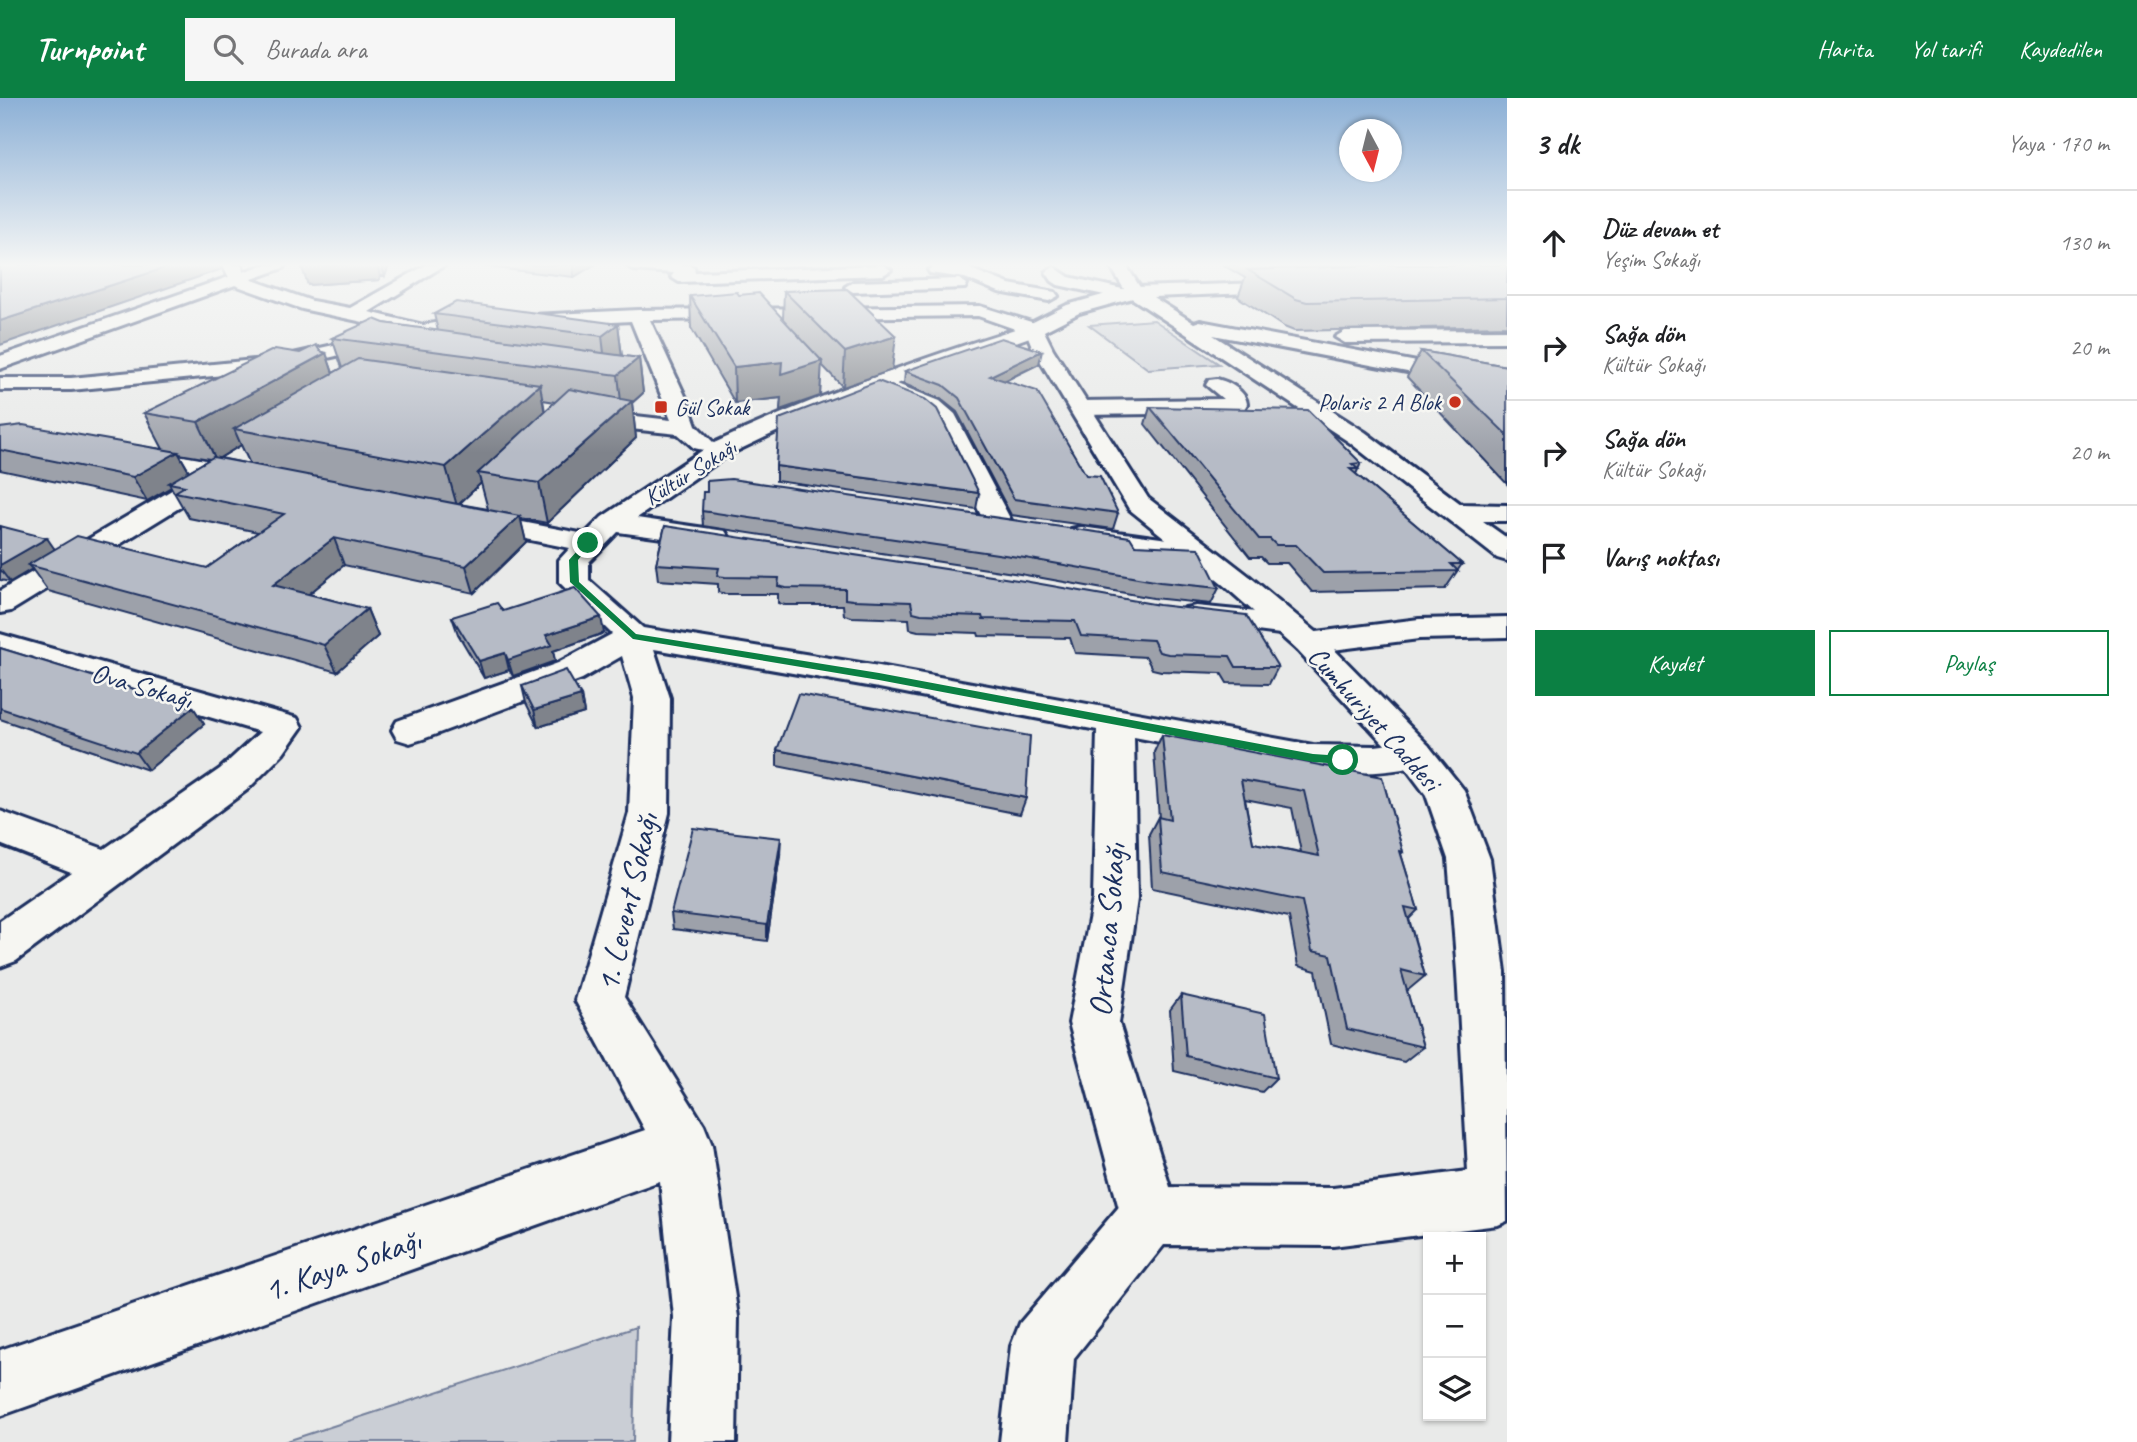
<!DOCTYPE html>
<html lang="tr">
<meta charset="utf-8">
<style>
body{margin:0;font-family:Caveat,sans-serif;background:#f6f6f6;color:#202124}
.controls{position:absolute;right:21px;bottom:21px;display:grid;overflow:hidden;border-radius:0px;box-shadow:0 2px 5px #0004}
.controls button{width:63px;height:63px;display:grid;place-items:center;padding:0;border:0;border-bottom:2px solid #e0e0e0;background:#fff;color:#202124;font:35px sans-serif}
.compass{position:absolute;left:1339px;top:21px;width:63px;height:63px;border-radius:50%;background:#fff;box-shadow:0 2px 5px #0004;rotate:173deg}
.stop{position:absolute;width:21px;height:21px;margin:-16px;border:5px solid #0b8043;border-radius:50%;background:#fff}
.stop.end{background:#0b8043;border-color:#fff;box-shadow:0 2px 7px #0008}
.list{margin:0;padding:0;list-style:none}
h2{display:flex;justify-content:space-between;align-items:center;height:91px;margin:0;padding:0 28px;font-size:30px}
h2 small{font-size:23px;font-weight:400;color:#757577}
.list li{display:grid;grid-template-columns:46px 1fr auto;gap:21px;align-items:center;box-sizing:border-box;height:105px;padding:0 28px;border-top:2px solid #e0e0e0}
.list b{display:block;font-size:26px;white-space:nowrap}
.list p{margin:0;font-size:23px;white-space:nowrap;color:#757577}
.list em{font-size:23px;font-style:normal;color:#757577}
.actions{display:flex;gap:14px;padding:21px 28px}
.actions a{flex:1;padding:16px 0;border:2px solid #0b8043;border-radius:0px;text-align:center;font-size:24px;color:#0b8043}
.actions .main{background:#0b8043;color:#fff}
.icon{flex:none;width:38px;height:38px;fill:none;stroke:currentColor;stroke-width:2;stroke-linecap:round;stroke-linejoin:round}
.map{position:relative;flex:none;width:1507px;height:1344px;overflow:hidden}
header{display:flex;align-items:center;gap:42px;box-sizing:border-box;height:98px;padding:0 35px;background:#0b8043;color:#fff}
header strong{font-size:33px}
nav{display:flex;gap:38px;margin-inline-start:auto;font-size:24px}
.search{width:490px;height:63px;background:#f6f6f6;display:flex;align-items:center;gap:18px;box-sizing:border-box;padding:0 24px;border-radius:0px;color:#757577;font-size:26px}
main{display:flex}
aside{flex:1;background:#fff}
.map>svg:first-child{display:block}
.green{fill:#caced5;stroke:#727e9a;stroke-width:2}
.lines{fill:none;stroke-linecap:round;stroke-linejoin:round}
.minor-casing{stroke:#1b2f5e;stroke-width:6}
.major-casing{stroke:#1b2f5e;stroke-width:6}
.minor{fill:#f6f6f2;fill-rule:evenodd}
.major{fill:#f6f6f2;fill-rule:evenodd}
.wall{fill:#9da1aa;stroke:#1b2f5e;stroke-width:2;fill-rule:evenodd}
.shaded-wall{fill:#7f838b;stroke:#1b2f5e;stroke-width:2}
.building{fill:#b6bbc6;stroke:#1b2f5e;stroke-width:2;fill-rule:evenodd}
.route{fill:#0b8043}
.poi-dot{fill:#c8321e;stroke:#f6f6f2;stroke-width:2.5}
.labels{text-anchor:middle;stroke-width:5;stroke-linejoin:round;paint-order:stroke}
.far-poi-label{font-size:23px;fill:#1b2f5e;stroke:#f6f6f2;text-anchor:end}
.far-street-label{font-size:23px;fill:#1b2f5e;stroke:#f6f6f2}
.street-label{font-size:28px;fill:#1b2f5e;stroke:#f6f6f2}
.near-street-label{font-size:33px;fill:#1b2f5e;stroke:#f6f6f2}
</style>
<header>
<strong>Turnpoint</strong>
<div class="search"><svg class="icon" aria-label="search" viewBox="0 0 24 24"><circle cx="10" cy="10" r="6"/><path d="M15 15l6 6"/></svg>Burada ara</div>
<nav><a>Harita</a><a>Yol tarifi</a><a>Kaydedilen</a></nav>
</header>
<main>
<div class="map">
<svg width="1507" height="1344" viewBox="0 0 1507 1344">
<rect width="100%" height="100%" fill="#e9eae9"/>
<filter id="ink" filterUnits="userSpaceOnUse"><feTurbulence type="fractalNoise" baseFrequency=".0143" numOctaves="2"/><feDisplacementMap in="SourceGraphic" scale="14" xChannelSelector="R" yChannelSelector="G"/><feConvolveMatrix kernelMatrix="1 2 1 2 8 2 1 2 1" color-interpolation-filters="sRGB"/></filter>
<g filter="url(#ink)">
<g class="green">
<path d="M 1154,222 L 1219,266 L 1148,271 L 1089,227 Z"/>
<path d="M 636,1229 L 633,1344 L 284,1344 Z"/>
</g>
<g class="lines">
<g class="minor-casing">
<g id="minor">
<path d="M 223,167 L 242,167 L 244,179 L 312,203 L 350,210 L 426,167 L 445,167 L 369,214 L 423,227 L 465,220 L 638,212 L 980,208 L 1041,227 L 1043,231 L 1041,235 L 897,286 L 940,303 L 955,316 L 1013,426 L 1009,432 L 999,434 L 989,432 L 985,426 L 937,324 L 924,313 L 880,292 L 793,326 L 728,357 L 637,420 L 725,433 L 729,439 L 725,445 L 715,447 L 618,434 L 589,464 L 589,482 L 643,530 L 879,568 L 1313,647 L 1375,648 L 1415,643 L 1428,647 L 1434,656 L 1428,665 C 1338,692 1225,656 1134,639 L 1137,801 L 1119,925 L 1179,1118 L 1171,1139 L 1150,1147 L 1129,1139 L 1121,1118 L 1069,925 L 1093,801 L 1097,632 L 879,590 L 654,551 L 670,600 L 669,715 L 624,899 L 704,1027 L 712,1047 L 738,1219 L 736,1344 L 668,1344 L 674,1219 L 660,1083 L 0,1318 L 0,1252 L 645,1032 L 575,902 L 629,715 L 634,600 L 622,558 L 582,581 L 423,641 L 410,645 L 397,641 L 392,632 L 397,623 L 558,565 L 612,536 L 559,484 L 559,462 L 570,450 L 460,428 L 456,422 L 460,416 L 470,414 L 585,436 L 602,419 L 703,352 L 694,350 L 678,336 L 583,326 L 575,324 L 572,319 L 575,314 L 583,312 L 671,322 L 631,223 L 465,232 L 428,237 L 275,272 L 71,292 L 0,292 L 0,280 L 71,280 L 275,260 L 401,232 L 302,211 L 232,186 ZM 978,218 L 1015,231 C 913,263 811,300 714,345 L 696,327 L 687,302 L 650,222 Z"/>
<path d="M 626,167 L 688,167 L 694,169 L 695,174 L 883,167 L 891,172 L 883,177 L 679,184 L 671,179 L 674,175 L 634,172 Z"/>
<path d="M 936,167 L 968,170 L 1009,186 L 1055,194 L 1058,198 L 1049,203 L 999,194 L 965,180 L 930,175 L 928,172 Z"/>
<path d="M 1054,169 L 1069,179 L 1127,192 L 1134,189 L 1293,184 L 1301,189 L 1299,193 L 1153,199 L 1194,225 L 1200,223 L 1507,281 L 1507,293 L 1213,237 L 1365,334 L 1461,406 L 1507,407 L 1507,423 L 1483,423 L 1507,440 L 1507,463 L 1497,460 L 1349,344 L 1130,199 L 1123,201 L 1058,187 L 1052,183 L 1046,174 Z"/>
<path d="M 959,181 L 967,186 L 965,190 L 853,194 L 845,189 L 853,184 Z"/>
<path d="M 1507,232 L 1507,244 L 1345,245 L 1335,239 L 1345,233 Z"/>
<path d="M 1217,281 C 1229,284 1246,293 1247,306 L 1244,311 L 1227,315 L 1081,317 L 1073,315 L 1070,310 L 1073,305 L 1081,303 L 1223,301 L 1206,287 L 1209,282 Z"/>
<path d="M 133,349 L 250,370 L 259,373 L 263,378 L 259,383 L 250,386 L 226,381 L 11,513 L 0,515 L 0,493 L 199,376 L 124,361 L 121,356 L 124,351 Z"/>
<path d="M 1081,429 L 1197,445 L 1207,448 L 1211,454 L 1207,460 L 1197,463 L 1071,443 L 1067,437 L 1071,431 Z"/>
<path d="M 1196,508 L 1288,517 L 1299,520 L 1304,527 L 1299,534 L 1288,537 L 1185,524 L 1180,517 L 1185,510 Z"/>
<path d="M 1507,519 L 1507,539 L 1419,541 L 1309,555 L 1297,552 L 1293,545 L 1297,538 L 1309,535 L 1419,521 Z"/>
<path d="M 0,536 L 297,620 L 302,629 L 283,656 L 248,691 L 16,863 L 0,869 L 0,823 L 71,774 L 0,746 L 0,713 L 104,751 L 220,671 L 260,634 L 0,557 Z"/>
</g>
</g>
<g class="major-casing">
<g id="major">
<path d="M 263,167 L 285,167 L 283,170 L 0,271 L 0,258 Z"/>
<path d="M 1110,167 L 1126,167 L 1143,194 L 1140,198 L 1079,215 L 1044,233 L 1053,251 L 1148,400 L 1249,478 L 1321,538 L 1428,647 L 1464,692 L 1490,761 L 1505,874 L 1507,1123 L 1498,1127 L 1333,1148 L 1164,1147 L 1074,1260 L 1068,1344 L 1000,1344 L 1011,1248 L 1020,1225 L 1129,1097 L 1150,1089 L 1333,1090 L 1468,1073 L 1457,874 L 1448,761 L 1426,697 L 1402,665 L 1297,552 L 1227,490 L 1129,411 L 1033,251 L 1025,231 L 1027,227 L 1067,207 L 1124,191 Z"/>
</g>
</g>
<use href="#minor" class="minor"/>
<use href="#major" class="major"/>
</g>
<g class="wall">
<path d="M 301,167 L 389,167 L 385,178 L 380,178 L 379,182 L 308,187 Z"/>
<path d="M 470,167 L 594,167 L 574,179 Z"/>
<path d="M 1223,167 L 1507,167 L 1507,228 L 1294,233 L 1284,229 L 1238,199 L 1245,180 Z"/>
<path d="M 784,193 L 892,272 L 843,289 L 821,266 L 820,298 L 780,312 L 781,300 L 735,305 L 691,230 L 690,198 L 783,221 Z"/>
<path d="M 434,216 L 618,226 L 622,258 L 639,260 L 643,295 L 632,305 L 636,340 L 547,425 L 520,420 L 526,444 L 474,495 L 344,467 L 309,496 L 367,511 L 378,538 L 337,574 L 48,493 L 32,471 L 10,484 L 0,482 L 0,428 L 55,451 L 207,470 L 258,434 L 189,420 L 171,389 L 147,403 L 0,372 L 0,330 L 163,351 L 144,315 L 300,255 L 320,253 L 326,255 L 333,275 L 342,270 L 332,240 L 384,225 L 438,233 ZM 543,302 L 555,304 L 545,314 ZM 241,347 L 250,366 L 220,360 ZM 179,356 L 210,361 L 189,373 ZM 481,385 L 488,411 L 459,406 Z"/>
<path d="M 1421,253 L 1507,268 L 1507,386 L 1407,279 Z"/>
<path d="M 1039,266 L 1005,283 L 1118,415 L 1113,431 L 1011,417 L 957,314 L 941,301 L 904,286 L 905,273 Z"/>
<path d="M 1150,309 L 1361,365 L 1356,376 L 1462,466 L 1445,491 L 1312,494 L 1287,465 L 1267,465 L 1261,459 L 1250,459 L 1145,326 Z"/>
<path d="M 776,368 L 979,395 L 976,411 L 776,383 Z"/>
<path d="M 702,413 L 1135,447 L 1219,490 L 1211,506 L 1153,500 L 1020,476 L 703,428 Z"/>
<path d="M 665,428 L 1278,569 L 1269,586 L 1227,585 L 1221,575 L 1161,573 L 1152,571 L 1146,559 L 1075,555 L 1070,540 L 979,538 L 978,535 L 918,533 L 910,531 L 909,521 L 852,519 L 844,517 L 843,507 L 785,507 L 778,505 L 778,496 L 725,496 L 718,494 L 718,486 L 658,482 L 656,466 Z"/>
<path d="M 503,513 L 604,535 L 553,553 L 555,563 L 513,578 L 509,572 L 484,580 L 458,536 L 452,519 Z"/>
<path d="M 0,550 L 193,609 L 204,626 L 148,672 L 0,621 Z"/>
<path d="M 522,588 L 581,598 L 584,615 L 538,629 L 526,605 Z"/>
<path d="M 1162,637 L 1382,679 L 1403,754 L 1401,756 L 1418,812 L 1409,821 L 1425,878 L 1407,893 L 1423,949 L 1404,964 L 1331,946 L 1316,873 L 1298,868 L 1289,819 L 1152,790 L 1149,736 L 1158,719 L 1159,720 L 1154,654 ZM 1245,701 L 1292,710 L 1301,754 L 1253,745 Z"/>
<path d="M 777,652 L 1026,700 L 1020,716 L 777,668 Z"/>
<path d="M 780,757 L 767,843 L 673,831 L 671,815 Z"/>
<path d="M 1181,897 L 1276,980 L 1262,994 L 1174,973 L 1170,912 Z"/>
</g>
<g class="shaded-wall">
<path d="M 174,167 L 221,167 L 222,171 L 0,247 L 0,223 Z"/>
<path d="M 338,167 L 377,167 L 380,178 L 379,182 L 308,187 L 302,169 Z"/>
<path d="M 381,167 L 389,167 L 385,178 Z"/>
<path d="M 573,167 L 594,167 L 574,179 Z"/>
<path d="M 618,226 L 622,260 L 606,272 L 602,238 Z"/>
<path d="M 896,238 L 892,272 L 843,289 L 845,254 Z"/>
<path d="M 1042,253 L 1039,266 L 987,291 L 990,278 Z"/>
<path d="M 326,255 L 338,290 L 234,331 L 241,347 L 216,362 L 198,324 Z"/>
<path d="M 639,260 L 643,295 L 632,305 L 636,340 L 547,425 L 539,385 L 622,312 L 618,277 Z"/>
<path d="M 822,263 L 820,298 L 780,312 L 781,300 L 735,305 L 734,269 L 782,264 Z"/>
<path d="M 540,286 L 546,323 L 478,375 L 481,385 L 457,408 L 446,369 Z"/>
<path d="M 178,354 L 191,377 L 169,385 L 171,389 L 147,403 L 133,379 Z"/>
<path d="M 520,418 L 526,444 L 474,495 L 466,468 Z"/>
<path d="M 47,440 L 58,456 L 28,467 L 32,471 L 10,484 L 0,471 L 0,467 Z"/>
<path d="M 334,440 L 344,467 L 287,514 L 273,487 Z"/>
<path d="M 367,511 L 378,538 L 337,574 L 324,547 Z"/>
<path d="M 601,519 L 604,535 L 553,553 L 555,563 L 513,578 L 508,562 L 546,537 Z"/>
<path d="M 505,555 L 509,572 L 484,580 L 479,563 Z"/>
<path d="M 581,598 L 584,615 L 538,629 L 534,612 Z"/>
<path d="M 193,609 L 204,626 L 148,672 L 136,655 Z"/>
<path d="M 781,740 L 780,757 L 767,843 L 767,827 Z"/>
</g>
<g class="building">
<path d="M 0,167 L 174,167 L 0,223 Z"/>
<path d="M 301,167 L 338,167 L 302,169 Z"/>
<path d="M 1382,167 L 1507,167 L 1507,200 L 1307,204 L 1296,201 L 1248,172 Z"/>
<path d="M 847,191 L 896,238 L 845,254 L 784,193 Z"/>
<path d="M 737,194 L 739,197 L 759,195 L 822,263 L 781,276 L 782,264 L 734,269 L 690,198 Z"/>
<path d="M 456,204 L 618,226 L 602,238 L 434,216 Z"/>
<path d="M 374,221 L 384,225 L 639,260 L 618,277 L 332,240 Z"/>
<path d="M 1001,240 L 1042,253 L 990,278 L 1037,293 L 1086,377 L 1100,378 L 1118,415 L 1014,401 L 959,300 L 943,287 L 905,273 Z"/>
<path d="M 316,247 L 320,253 L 326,255 L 198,324 L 144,315 L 275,251 L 300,255 Z"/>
<path d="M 1421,253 L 1507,268 L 1507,337 Z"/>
<path d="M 358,261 L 540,286 L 446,369 L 234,331 Z"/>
<path d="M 878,283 L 925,301 L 937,311 L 979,395 L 776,368 L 779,321 Z"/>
<path d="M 569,291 L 632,303 L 539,385 L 478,375 Z"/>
<path d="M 1150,309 L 1308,312 L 1361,365 L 1352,366 L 1358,371 L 1350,371 L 1462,466 L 1451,466 L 1458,473 L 1323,475 L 1296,447 L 1276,447 L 1270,441 L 1259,441 Z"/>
<path d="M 23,327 L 178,354 L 133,379 L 0,352 L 0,330 Z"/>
<path d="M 213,359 L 520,418 L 466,468 L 334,440 L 273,487 L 367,511 L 324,547 L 28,467 L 77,438 L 207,470 L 284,416 L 175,394 L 185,388 L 169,385 Z"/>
<path d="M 731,381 L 1130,439 L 1135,447 L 1199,450 L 1219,490 L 1160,484 L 1025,460 L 702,413 L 703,394 L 707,394 L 707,383 Z"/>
<path d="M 0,428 L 47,440 L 0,467 Z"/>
<path d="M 665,428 L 1024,483 L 1159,507 L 1246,517 L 1278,569 L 1236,569 L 1230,558 L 1168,556 L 1159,554 L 1153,542 L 1081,538 L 1075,523 L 983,521 L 982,518 L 921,516 L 913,514 L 911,504 L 853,502 L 845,501 L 845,491 L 786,490 L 778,488 L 779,480 L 725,479 L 717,478 L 719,470 L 656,466 Z"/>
<path d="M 575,490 L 601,519 L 546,537 L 552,547 L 508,562 L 505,555 L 479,563 L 452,519 L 497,505 L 503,513 Z"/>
<path d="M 0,550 L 193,609 L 136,655 L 0,610 Z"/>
<path d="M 566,572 L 581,598 L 534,612 L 522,588 Z"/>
<path d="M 798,596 L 1030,638 L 1026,700 L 777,652 Z"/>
<path d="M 1162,637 L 1382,679 L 1403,754 L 1400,753 L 1418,812 L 1405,809 L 1425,878 L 1401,872 L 1423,949 L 1347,931 L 1331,857 L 1312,853 L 1302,803 L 1162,774 L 1158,719 L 1170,722 ZM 1241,682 L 1304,693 L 1319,758 L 1253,745 Z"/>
<path d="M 693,730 L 781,740 L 767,827 L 671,815 Z"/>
<path d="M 1181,897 L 1265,916 L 1276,980 L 1186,958 Z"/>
</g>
</g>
<linearGradient id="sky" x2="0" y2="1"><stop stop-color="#8cb0d6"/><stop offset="0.47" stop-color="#f5f6f5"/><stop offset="1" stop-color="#f5f6f5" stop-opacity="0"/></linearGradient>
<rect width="1507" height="355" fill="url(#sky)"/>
<path class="route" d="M 585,444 L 592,445 L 578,462 L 579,484 L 636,536 L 879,575 L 1313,656 L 1343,658 L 1348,662 L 1343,666 L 1313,664 L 879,582 L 633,541 L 570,484 L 569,462 Z"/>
<g class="poi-dot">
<circle cx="1455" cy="304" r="7"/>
<rect x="654" y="302" width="14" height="14" rx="3.5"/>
</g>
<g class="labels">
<g class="far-poi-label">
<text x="1441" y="312">Polaris 2 A Blok</text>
<text x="675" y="317" text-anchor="start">Gül Sokak</text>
</g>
<g class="far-street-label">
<text transform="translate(690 374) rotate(-32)" y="8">Kültür Sokağı</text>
</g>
<g class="street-label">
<text transform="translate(142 587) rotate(16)" y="10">Ova Sokağı</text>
<text transform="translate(1375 620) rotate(48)" y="10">Cumhuriyet Caddesi</text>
</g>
<g class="near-street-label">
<text transform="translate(626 804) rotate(-77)" y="12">1. Levent Sokağı</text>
<text transform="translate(1106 832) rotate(-85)" y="12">Ortanca Sokağı</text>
<text transform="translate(342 1166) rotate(-19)" y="12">1. Kaya Sokağı</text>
</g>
</g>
</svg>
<div class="controls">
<button>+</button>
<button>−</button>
<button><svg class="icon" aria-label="layers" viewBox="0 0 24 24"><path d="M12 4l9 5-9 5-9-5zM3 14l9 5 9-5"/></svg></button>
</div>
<svg class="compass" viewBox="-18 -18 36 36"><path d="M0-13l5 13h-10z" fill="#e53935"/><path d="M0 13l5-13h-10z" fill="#757577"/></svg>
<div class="stop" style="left:1343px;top:662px"></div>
<div class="stop end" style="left:588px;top:445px"></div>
</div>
<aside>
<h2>3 dk<small>Yaya · 170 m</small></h2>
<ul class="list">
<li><svg class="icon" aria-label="ahead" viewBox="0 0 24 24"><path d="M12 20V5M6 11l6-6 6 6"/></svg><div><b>Düz devam et</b><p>Yeşim Sokağı</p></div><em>130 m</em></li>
<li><svg class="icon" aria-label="right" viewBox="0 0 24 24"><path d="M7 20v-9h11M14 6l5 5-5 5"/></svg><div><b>Sağa dön</b><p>Kültür Sokağı</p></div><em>20 m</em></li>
<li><svg class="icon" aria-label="right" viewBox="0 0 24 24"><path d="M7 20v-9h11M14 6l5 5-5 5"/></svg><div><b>Sağa dön</b><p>Kültür Sokağı</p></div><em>20 m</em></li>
<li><svg class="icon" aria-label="arrive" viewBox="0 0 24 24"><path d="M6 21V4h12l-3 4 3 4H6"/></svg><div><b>Varış noktası</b></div></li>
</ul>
<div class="actions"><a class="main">Kaydet</a><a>Paylaş</a></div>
</aside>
</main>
